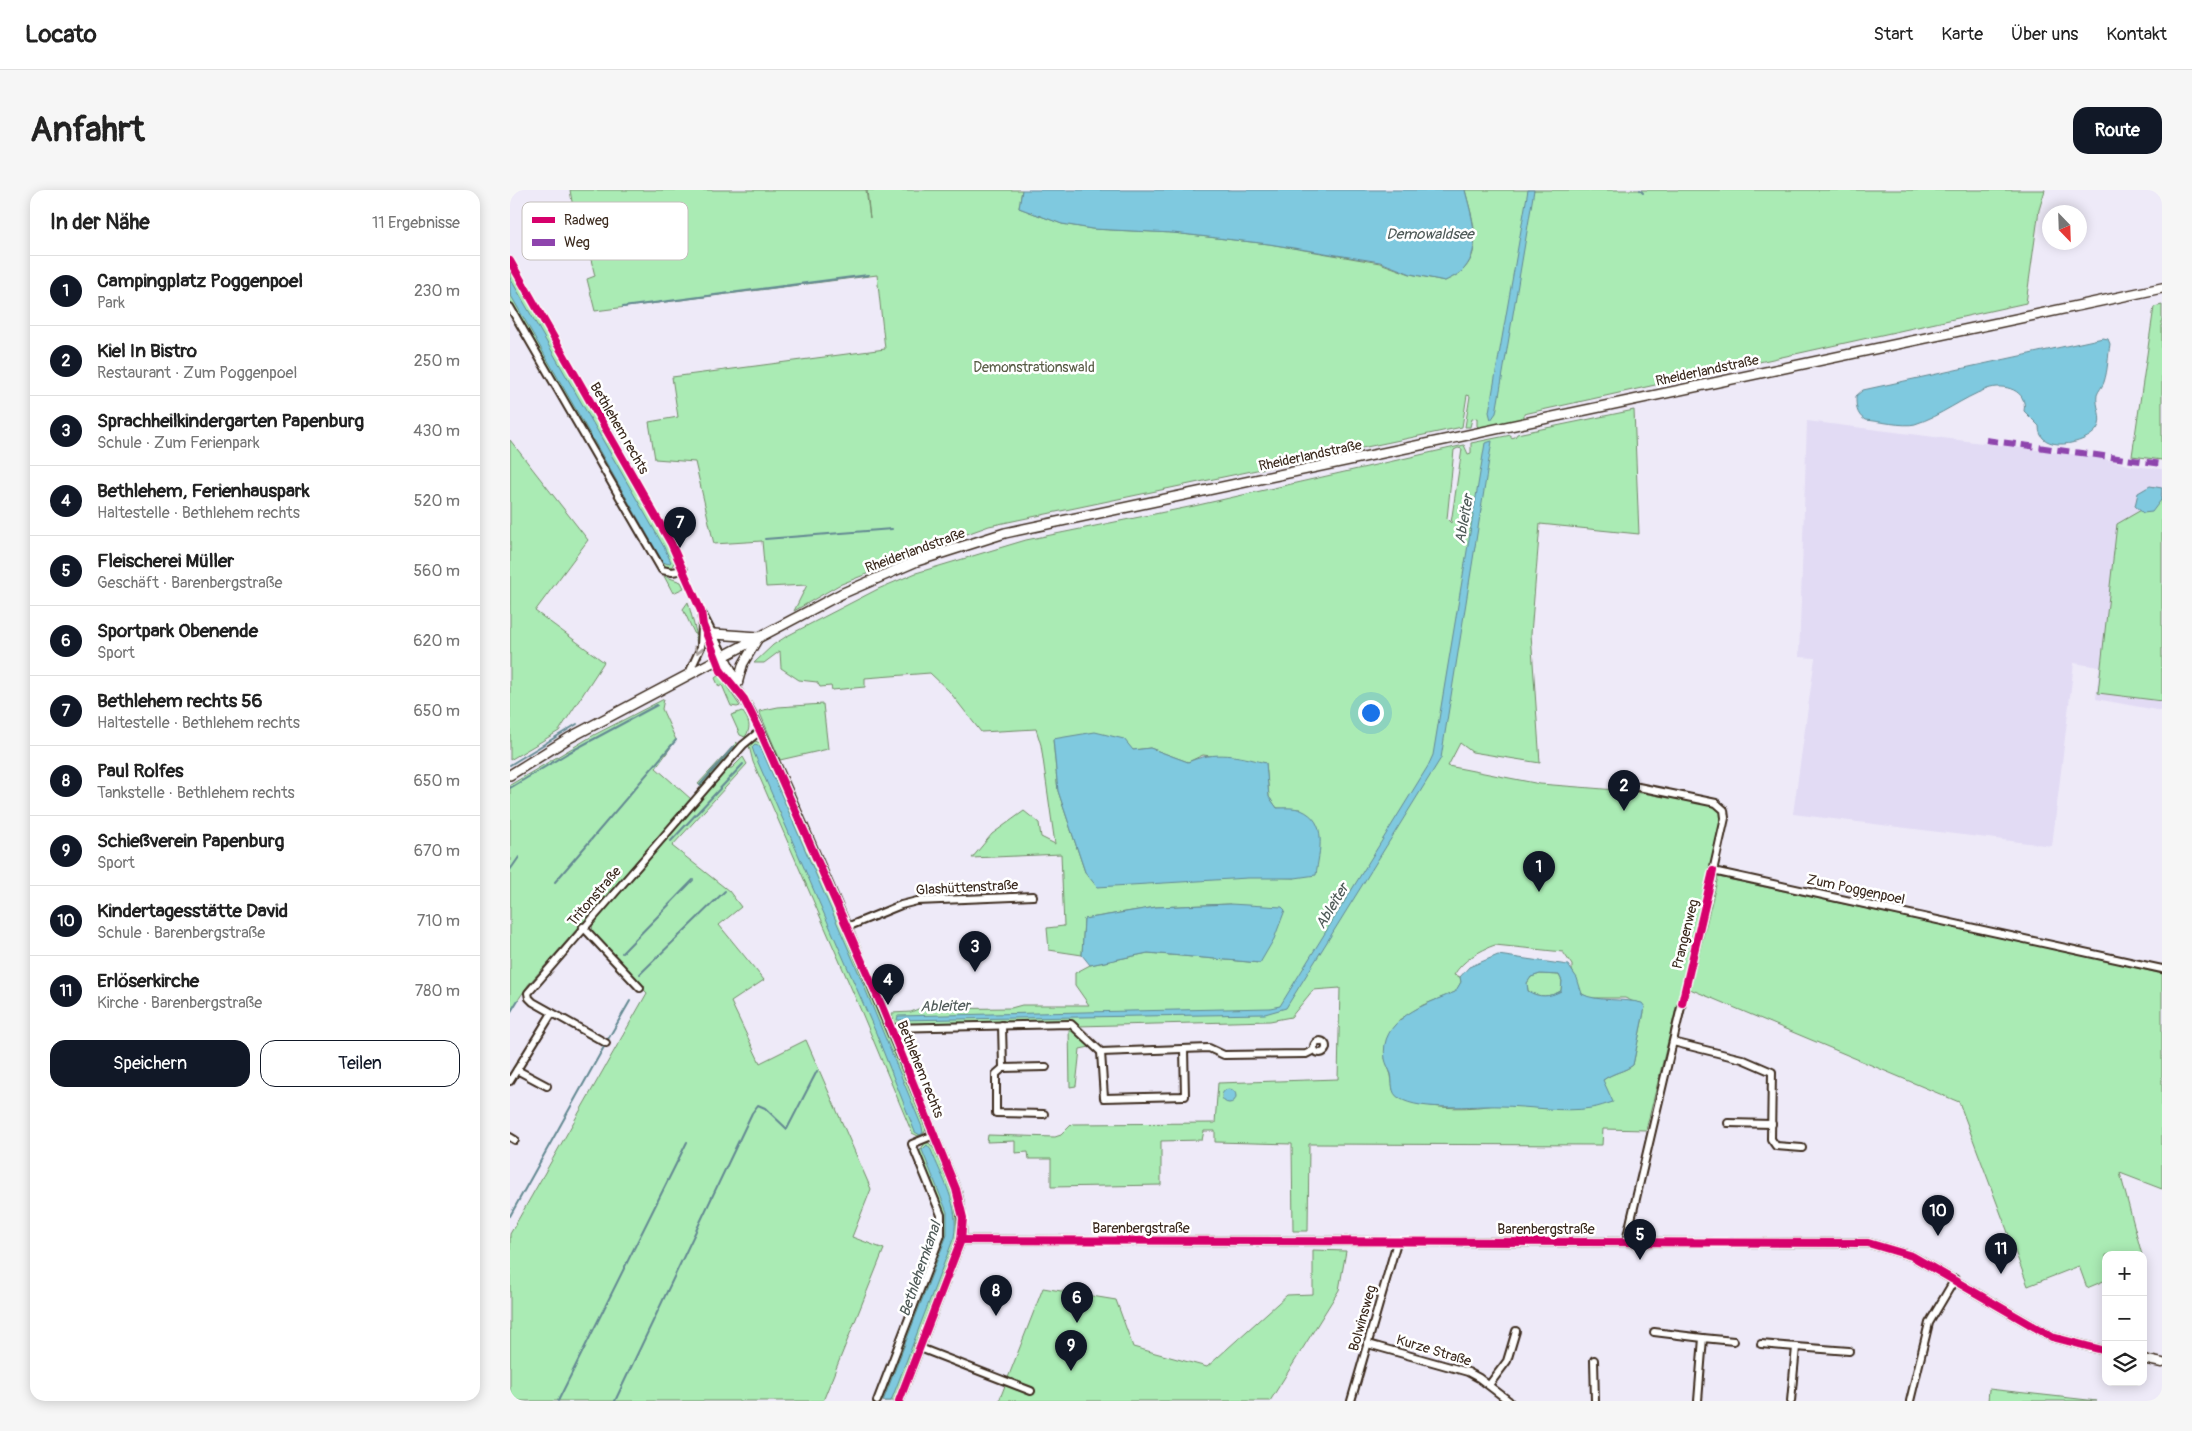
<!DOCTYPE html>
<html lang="de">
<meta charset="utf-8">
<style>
body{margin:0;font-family:Pangolin,sans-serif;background:#f6f6f6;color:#222}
.controls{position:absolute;right:15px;bottom:15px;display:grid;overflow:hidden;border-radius:10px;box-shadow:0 2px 12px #0003}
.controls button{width:45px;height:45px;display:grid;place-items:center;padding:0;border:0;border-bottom:1px solid #e0e0e0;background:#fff;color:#222;font:25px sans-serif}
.compass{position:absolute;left:1532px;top:15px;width:45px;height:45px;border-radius:50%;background:#fff;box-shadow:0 2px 12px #0003;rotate:157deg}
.you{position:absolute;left:860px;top:522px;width:18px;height:18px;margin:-12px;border:4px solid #fff;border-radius:50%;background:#1a73e8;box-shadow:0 0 0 8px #1a73e833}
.badge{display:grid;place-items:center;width:32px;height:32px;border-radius:50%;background:#111827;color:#fff;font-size:16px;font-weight:700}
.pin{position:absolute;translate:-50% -41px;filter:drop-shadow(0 1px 2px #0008)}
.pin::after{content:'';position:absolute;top:26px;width:18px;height:15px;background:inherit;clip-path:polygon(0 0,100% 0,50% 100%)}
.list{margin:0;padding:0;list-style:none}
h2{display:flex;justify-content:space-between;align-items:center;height:65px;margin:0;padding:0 20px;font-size:21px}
h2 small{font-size:16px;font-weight:400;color:#767676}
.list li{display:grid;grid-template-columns:32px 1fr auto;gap:15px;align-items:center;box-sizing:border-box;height:70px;padding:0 20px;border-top:1px solid #e0e0e0}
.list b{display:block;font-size:19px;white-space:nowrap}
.list p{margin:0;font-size:16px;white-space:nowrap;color:#767676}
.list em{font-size:16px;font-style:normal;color:#767676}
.actions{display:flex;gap:10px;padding:15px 20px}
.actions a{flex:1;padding:11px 0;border:1px solid #111827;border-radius:15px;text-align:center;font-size:18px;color:#111827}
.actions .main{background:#111827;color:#fff}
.icon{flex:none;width:28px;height:28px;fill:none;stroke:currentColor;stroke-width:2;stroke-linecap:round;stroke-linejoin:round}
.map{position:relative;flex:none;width:1652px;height:1211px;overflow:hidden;border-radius:15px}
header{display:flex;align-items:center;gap:30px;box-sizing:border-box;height:70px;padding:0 25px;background:#fff;border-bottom:1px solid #e0e0e0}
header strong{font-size:24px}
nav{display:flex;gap:28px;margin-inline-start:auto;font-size:18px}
.intro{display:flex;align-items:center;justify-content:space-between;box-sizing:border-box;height:120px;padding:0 30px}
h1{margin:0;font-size:35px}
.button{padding:12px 22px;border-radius:15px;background:#111827;color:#fff;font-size:18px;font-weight:700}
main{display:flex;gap:30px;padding:0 30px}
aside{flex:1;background:#fff;border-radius:15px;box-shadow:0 2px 12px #0003}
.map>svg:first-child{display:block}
.built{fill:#e2dbf4}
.green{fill:#aaebb4;stroke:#728a69;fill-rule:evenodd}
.water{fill:#7fc9df;stroke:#648992;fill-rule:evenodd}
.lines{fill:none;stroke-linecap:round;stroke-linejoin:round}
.stream{stroke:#648992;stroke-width:2}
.minor-casing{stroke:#3b2a1e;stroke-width:10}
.tertiary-casing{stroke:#3b2a1e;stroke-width:11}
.secondary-casing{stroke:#3b2a1e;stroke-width:12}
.minor{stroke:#fff;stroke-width:6}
.tertiary{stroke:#fff;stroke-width:8}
.secondary{stroke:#fff;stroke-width:9}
.quiet{stroke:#8e44ad;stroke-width:6;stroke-dasharray:12 6;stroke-linecap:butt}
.cycleway-casing{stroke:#fff;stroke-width:11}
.cycleway{stroke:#d6006c;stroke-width:8}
.oneway{stroke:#a79f9a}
.labels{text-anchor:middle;stroke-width:5;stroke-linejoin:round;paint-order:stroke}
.park-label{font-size:14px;fill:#575a44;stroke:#fff}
.street-label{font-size:14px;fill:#3b2a1e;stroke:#fff}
.water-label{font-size:15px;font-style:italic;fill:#4f5a58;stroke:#fff}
.key{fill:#fff;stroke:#c4bfbc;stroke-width:1}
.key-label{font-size:14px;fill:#3b2a1e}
</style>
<header>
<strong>Locato</strong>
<nav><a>Start</a><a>Karte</a><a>Über uns</a><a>Kontakt</a></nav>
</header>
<div class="intro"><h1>Anfahrt</h1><a class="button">Route</a></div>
<main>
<aside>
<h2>In der Nähe<small>11 Ergebnisse</small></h2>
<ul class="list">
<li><span class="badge">1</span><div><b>Campingplatz Poggenpoel</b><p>Park</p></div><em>230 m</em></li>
<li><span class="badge">2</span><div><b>Kiel In Bistro</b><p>Restaurant · Zum Poggenpoel</p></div><em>250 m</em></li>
<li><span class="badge">3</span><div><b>Sprachheilkindergarten Papenburg</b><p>Schule · Zum Ferienpark</p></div><em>430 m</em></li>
<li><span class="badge">4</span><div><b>Bethlehem, Ferienhauspark</b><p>Haltestelle · Bethlehem rechts</p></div><em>520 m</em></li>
<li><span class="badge">5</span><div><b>Fleischerei Müller</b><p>Geschäft · Barenbergstraße</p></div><em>560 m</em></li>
<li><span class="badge">6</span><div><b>Sportpark Obenende</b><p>Sport</p></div><em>620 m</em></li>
<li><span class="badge">7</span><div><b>Bethlehem rechts 56</b><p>Haltestelle · Bethlehem rechts</p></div><em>650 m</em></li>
<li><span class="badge">8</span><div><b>Paul Rolfes</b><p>Tankstelle · Bethlehem rechts</p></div><em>650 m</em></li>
<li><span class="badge">9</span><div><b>Schießverein Papenburg</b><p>Sport</p></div><em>670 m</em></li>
<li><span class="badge">10</span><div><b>Kindertagesstätte David</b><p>Schule · Barenbergstraße</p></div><em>710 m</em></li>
<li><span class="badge">11</span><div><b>Erlöserkirche</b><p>Kirche · Barenbergstraße</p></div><em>780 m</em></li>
</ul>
<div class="actions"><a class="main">Speichern</a><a>Teilen</a></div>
</aside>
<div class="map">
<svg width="1652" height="1211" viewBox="0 0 1652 1211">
<rect width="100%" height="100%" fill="#eeeaf8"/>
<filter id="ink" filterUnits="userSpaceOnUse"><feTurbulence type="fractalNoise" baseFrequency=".02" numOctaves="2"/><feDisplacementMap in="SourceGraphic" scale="10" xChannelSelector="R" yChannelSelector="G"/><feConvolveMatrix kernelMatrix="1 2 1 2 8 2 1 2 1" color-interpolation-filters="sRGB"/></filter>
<g filter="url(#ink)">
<path class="built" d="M 1297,231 L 1591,268 L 1622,276 L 1652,279 L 1652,521 L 1586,509 L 1589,477 L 1564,473 L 1542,656 L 1283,624 L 1305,468 L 1289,467 Z"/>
<g class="green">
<path d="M 60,0 L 356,0 L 360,28 L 357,0 L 512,0 L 509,18 L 552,34 L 582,39 L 663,43 L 759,54 L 870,73 L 900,84 L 935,91 C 941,88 950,84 954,79 C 974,57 961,25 955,0 L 1535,0 L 1529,20 L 1516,113 L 1014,224 L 1014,230 L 971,239 L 967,236 L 967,228 L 962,229 L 960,237 L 955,237 L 960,206 L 957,205 L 952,237 L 479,336 L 399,365 L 399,367 L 329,395 L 284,421 L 297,395 L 256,397 L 252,351 L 204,354 L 185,272 L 145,269 L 139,232 L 168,227 L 162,187 L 375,159 L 367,85 L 85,121 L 77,89 L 85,86 L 77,53 L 69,53 Z"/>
<path d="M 0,78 L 160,358 L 165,370 L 162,377 L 157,379 L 150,373 L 0,113 Z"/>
<path d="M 1652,115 L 1652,270 L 1622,266 L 1644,117 Z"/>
<path d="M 1124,220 L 1129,344 L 1030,334 L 1021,444 L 1030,573 L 962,562 L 950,553 L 938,576 L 1030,594 L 1119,601 L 1206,615 L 1211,618 L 1213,629 L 1136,940 L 1093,939 L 1092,955 L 799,954 L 798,1041 L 783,1041 L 782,954 L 705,952 L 705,941 L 694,941 L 692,950 L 651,951 L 651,995 L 541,997 L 541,969 L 519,969 L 518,962 L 505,963 L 505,951 L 477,952 L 478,945 L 545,947 L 551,945 L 562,934 L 705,933 L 708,893 L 828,889 L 830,798 L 803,800 L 781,827 L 760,831 L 568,836 L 385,836 L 382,823 L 401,822 L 408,819 L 501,818 L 512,815 L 579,815 L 565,795 L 565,783 L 580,775 L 638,763 L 750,773 L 720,714 L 646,717 L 574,729 L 572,765 L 539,760 L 537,738 L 554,736 L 551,664 L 462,668 L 482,644 L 514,621 L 529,633 L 531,647 L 545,654 L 531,555 L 526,539 L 471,542 L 439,501 L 420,483 L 355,488 L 355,497 L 322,500 L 321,496 L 310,497 L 307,492 L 289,490 L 271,478 L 270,461 L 254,473 L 244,473 L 263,455 L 277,446 L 368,399 L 406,383 L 516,350 L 684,316 L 954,255 L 958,264 L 961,263 L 961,253 L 1001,245 L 1001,248 L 1005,247 L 1007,244 ZM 948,258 L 952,259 L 941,333 L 937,329 L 944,260 ZM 543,549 L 623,560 L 640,558 L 678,572 L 693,565 L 756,573 L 759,607 L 767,618 L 790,619 L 785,688 L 575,682 L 548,601 ZM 985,755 L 1053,762 L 1062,775 L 1062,780 L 1072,804 L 1080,808 L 1115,808 L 1135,817 L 1123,875 C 1114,882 1104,882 1093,890 C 1034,904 972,927 910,914 C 901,912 891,905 883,900 L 881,885 L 875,868 L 889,830 L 913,815 L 946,802 L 951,792 L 950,787 L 944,785 C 952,771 970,760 985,755 Z"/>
<path d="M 0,250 L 78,350 L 25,421 L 94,472 L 49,541 L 0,570 Z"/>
<path d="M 1652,308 L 1652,511 L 1588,503 L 1607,334 Z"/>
<path d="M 154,386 L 171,392 L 174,398 L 163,403 Z"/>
<path d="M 178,412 L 188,450 L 187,459 L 186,447 L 173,419 Z"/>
<path d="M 209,485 L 230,516 L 227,517 L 221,516 L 212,495 L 209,497 L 205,488 Z"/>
<path d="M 154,509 L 152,519 L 166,550 L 146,578 L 181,609 L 18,795 L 0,822 L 0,595 L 84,545 Z"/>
<path d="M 313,514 L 318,559 L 270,570 L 249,521 L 268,517 Z"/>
<path d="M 232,521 C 239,530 242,537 235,547 L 230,545 L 221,525 Z"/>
<path d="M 245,551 L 253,554 L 265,579 L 342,756 L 417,938 L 414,943 L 408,946 L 402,943 L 352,823 L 243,572 L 239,556 Z"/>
<path d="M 227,552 L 227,557 L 192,597 L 188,594 Z"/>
<path d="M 233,567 L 237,574 L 162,656 L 219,701 L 231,717 L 209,735 L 254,790 L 221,812 L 250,873 L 296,850 L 361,999 L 342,1047 L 374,1059 L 313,1211 L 0,1211 L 0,1044 L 137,803 L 83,745 L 82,733 L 217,578 L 222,578 Z"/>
<path d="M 1208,687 L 1604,772 L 1652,784 L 1652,999 L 1610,983 L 1632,1065 L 1596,1065 L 1596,1090 L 1577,1098 L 1569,1076 L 1518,1096 L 1449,912 L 1180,799 Z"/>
<path d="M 1030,784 L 1049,785 L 1052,791 L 1051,801 C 1040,807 1029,808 1018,801 L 1017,793 L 1021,787 Z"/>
<path d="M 559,838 L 580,857 L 570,859 L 566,896 L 560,897 Z"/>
<path d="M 415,953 L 419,953 L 426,961 L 444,1006 L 450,1028 L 448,1051 L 408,1152 L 403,1154 L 405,1160 L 386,1211 L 370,1211 L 392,1152 L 396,1151 L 393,1150 L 433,1046 C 437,1015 415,991 409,962 Z"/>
<path d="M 803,1060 L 836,1061 L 829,1100 L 760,1211 L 489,1211 L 533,1098 L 606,1110 L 623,1157 L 697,1177 L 777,1105 L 803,1104 Z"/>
<path d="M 1479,1199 L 1587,1211 L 1478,1211 Z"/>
</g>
<g class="water">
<path d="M 512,0 L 955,0 C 961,25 973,57 954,79 C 950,84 941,88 935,91 L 901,84 L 870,72 L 759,54 L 663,43 L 582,39 L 552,34 L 509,18 Z"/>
<path d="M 1018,0 L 1024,0 L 992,189 L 986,223 L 981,230 L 979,222 Z"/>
<path d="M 0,88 L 154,357 L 161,372 L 158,374 L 153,372 L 0,104 Z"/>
<path d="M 1593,148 L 1598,149 L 1600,154 C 1598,166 1598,180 1594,192 C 1593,196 1588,201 1587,205 C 1585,216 1594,229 1587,239 C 1576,255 1528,264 1529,236 L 1514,221 C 1518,200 1494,193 1477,199 C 1452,208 1431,226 1405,234 C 1394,237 1367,231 1355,230 C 1346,224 1346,216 1346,206 L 1353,200 Z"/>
<path d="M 982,251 L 931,568 L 776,818 L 755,824 L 387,830 L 388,826 L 760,818 L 770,816 L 918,576 L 923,565 L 975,253 Z"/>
<path d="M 1640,296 L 1652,298 L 1651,310 L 1642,322 L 1633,323 L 1625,316 L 1628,303 Z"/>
<path d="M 585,542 L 614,549 L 623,560 L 640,558 L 678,572 C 705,560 728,566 756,573 L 759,607 L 767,618 C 774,618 784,617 791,620 C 819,632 809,661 806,685 L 785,688 L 738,688 L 587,697 L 575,682 L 548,601 L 543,549 Z"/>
<path d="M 245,554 L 250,556 L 347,779 L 412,937 L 413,943 L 410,945 L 405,942 L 366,843 L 244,563 L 242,557 Z"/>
<path d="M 720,714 L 772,717 L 775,720 L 764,749 L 750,773 L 638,763 L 580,775 L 572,765 L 574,729 L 646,717 Z"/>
<path d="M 988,765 L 1058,775 L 1067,788 L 1072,804 C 1086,812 1114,808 1132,813 L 1135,817 L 1123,875 C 1114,882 1104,882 1093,890 L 1103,912 C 1096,914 1089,917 1081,918 C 1055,923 1018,916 990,916 C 964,915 911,922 889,908 C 880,903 883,892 881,884 C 879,879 876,874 875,869 C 868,829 916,814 945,802 L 951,792 L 950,787 L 959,777 ZM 1030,784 L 1049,785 L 1052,791 L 1051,801 C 1040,807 1029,808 1018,801 L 1017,793 L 1021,787 Z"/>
<circle cx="719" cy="906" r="7"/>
<path d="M 417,955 L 421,960 C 432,988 450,1016 444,1047 L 381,1211 L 373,1211 L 437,1045 L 437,1022 L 412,960 Z"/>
</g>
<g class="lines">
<g class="stream">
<path d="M 1130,0 L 1133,3"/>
<path d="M 113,117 L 358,85"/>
<path d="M 255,349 L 382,339"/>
<path d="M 0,575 L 67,534"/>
<path d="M 190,595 L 224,556"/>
<path d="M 0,598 L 58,563 L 147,515"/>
<path d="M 161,651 L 233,574"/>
<path d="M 0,680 L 9,667"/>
<path d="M 45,692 L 166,550"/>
<path d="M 112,763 L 183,690"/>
<path d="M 130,784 L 215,701"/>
<path d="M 0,823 L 8,810"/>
<path d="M 97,851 L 120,811"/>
<path d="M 0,1026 L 95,855"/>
<path d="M 48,1211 L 177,952"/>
<path d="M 105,1211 L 242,923 L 248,915 L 255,918 L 277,939 L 307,881"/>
</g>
<g class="minor-casing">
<g id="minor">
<path d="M 0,71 L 161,353 L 191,421 L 214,466"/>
<path d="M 0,117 L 152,380 L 162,382 L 174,380"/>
<path d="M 191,425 L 193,435 L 207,469"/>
<path d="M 179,483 L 191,457 L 192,436"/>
<path d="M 1109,593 L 1206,613 L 1214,620 L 1215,628 L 1203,681 L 1652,779"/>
<path d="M 73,737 L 130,798"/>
<path d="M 337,737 L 391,715 L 407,711 L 523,706"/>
<path d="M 492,835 L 493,878 L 536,877"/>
<path d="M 380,838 L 561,834 L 591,862 L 699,858 L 714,865 L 796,864 L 804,860"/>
<circle cx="810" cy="857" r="6"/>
<path d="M 1163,852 L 1232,869 L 1262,882 L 1261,949 L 1266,956 L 1292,958"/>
<path d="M 96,853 L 23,812 L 19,808 L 18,803 L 233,555 L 250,541"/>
<path d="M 591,862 L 594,908 L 675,906 L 674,859"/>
<path d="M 493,878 L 486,884 L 486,923 L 534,924"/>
<path d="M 7,880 L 37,896"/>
<path d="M 0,891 L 42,823"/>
<path d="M 1218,933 L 1262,934"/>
<path d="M 0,947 L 5,950"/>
<path d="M 1116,1051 L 1172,813"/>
<path d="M 1144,1142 L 1193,1148"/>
<path d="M 858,1154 L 958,1182 L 969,1188 L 999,1211"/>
<path d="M 1251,1154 L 1286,1157"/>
<path d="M 410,1158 L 521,1201"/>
<path d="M 1084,1170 L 1085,1211"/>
<path d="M 979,1195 L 997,1171 L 1006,1141"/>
<path d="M 367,1211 L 431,1045 L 431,1025 L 402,954 L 424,945"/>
<path d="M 841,1211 L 887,1052"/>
<path d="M 1188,1211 L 1193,1148 L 1224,1151"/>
<path d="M 1281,1211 L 1286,1157 L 1339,1161"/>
<path d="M 1400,1211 L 1419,1133 L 1445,1089"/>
</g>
</g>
<g class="tertiary-casing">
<g id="tertiary">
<path d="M 214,466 L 228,493"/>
<path d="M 207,469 C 213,485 225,496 234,510 C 247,530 256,553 266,574 C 329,715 388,857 446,999 C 451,1017 454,1031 451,1050 L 389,1211"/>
<path d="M 228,492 L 233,474 L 249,447"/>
<path d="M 451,1050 L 1358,1053 L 1402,1066 L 1542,1147 L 1596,1161"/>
<path d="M 1633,1169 L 1652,1173"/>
</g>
</g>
<g class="secondary-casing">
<g id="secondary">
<path d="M 204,444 L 249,447"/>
<path d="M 0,585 L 59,548 L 331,404 L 407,371 L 495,343 L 1652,98"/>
</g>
</g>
<use href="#minor" class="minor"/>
<use href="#tertiary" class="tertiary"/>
<use href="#secondary" class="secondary"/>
<path class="quiet" d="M 1476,250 L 1652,274"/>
<g class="cycleway-casing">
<g id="cycleway">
<path d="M 0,71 L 161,353 L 191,421 L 193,435 L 211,481 L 234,509 L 250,541 L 373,819 L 446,999 L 453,1028 L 451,1050 L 389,1211"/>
<path d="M 1172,813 L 1203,681"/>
<path d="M 451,1050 L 1358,1053 L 1402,1066 L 1542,1147 L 1596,1161"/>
</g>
</g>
<use href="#cycleway" class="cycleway"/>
</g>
<defs><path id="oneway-chevron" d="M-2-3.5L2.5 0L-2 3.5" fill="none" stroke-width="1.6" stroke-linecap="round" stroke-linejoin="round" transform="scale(1.25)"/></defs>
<use class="oneway" href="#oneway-chevron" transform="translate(188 460) rotate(104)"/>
</g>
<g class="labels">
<g class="park-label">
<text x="524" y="182">Demonstrationswald</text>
</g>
<g class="street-label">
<text transform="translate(1197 180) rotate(-12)" y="5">Rheiderlandstraße</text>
<text transform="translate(110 238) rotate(60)" y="5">Bethlehem rechts</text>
<text transform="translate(800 265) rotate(-12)" y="5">Rheiderlandstraße</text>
<text transform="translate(405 360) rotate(-20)" y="5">Rheiderlandstraße</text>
<text transform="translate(457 697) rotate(-3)" y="5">Glashüttenstraße</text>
<text transform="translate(1346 699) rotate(12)" y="5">Zum Poggenpoel</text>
<text transform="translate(84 706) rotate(-49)" y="5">Tritonstraße</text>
<text transform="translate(1175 744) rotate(-76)" y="5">Prangenweg</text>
<text transform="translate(411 879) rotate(68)" y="5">Bethlehem rechts</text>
<text x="631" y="1043">Barenbergstraße</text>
<text x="1036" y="1044">Barenbergstraße</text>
<text transform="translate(852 1128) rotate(-74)" y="5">Bolwinsweg</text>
<text transform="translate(924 1160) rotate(17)" y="5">Kurze Straße</text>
</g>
<g class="water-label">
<text x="920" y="49">Demowaldsee</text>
<text transform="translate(954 329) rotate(-80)" y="5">Ableiter</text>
<text transform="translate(822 716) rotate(-59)" y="5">Ableiter</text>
<text transform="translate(435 816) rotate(-1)" y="5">Ableiter</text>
<text transform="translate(410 1079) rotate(-71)" y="5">Bethlehemkanal</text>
</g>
</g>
<rect x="12" y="12" width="166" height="58" rx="8" class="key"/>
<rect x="22" y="27" width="23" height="6" fill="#d6006c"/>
<rect x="22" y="49" width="23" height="7" fill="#8e44ad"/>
<g class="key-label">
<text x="54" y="35">Radweg</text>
<text x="54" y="57">Weg</text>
</g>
</svg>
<div class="controls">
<button>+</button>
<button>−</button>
<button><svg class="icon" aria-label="layers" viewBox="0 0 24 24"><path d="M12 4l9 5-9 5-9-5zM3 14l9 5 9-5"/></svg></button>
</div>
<svg class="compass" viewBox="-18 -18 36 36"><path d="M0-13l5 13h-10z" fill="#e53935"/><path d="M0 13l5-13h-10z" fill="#767676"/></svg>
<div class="you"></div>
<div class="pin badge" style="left:1029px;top:702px">1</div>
<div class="pin badge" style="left:1114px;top:621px">2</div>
<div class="pin badge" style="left:465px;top:782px">3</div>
<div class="pin badge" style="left:378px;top:815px">4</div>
<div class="pin badge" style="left:1130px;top:1070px">5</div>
<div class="pin badge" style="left:567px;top:1133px">6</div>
<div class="pin badge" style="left:170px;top:358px">7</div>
<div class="pin badge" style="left:486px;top:1126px">8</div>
<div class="pin badge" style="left:561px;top:1181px">9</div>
<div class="pin badge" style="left:1428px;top:1046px">10</div>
<div class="pin badge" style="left:1491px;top:1084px">11</div>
</div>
</main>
